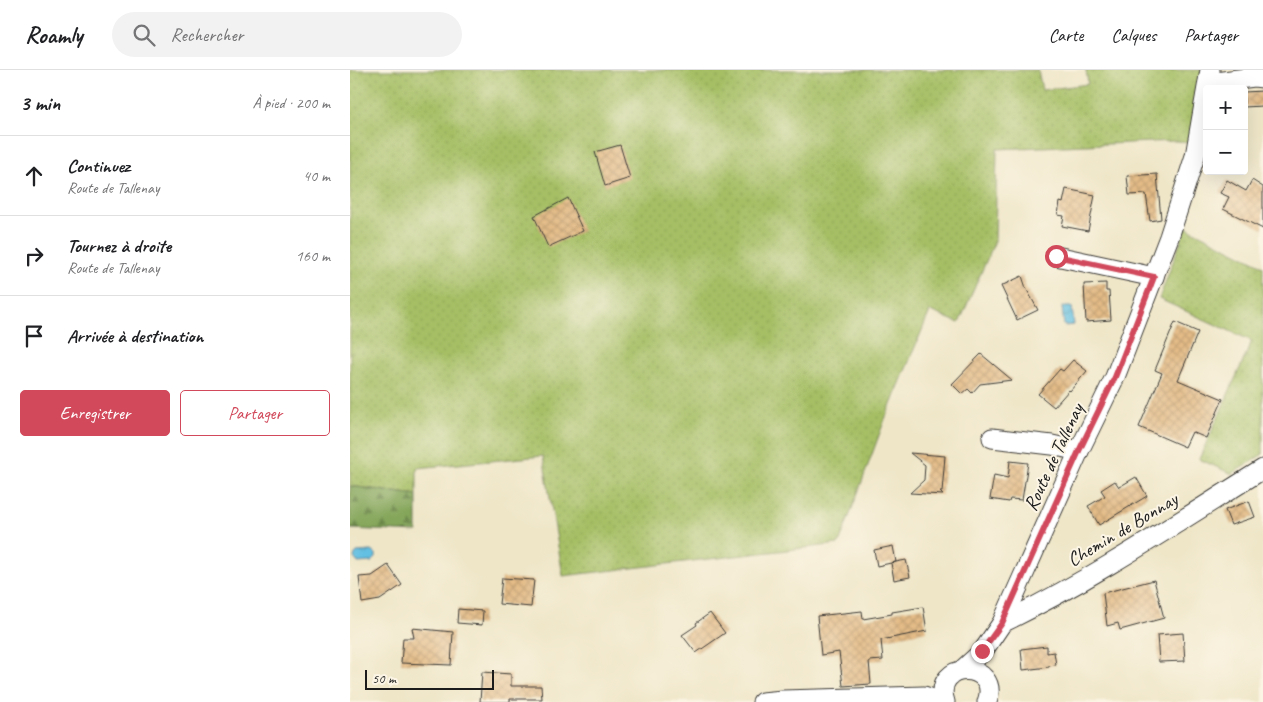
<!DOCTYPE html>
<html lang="fr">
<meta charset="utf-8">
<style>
body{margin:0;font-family:Caveat,sans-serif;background:#f2f2f2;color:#202124}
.controls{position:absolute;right:15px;top:15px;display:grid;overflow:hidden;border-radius:5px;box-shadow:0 5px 20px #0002}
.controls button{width:45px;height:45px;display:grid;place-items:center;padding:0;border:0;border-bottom:1px solid #e0e0e0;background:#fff;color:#202124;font:25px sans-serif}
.scale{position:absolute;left:15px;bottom:12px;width:129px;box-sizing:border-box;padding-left:5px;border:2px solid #1c1c1c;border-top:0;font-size:14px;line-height:18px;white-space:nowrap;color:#1c1c1c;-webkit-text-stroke:4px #fcf5e5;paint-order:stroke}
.stop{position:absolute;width:15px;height:15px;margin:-11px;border:4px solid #d1495b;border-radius:50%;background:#fff}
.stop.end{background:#d1495b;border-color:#fff;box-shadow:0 1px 5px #0008}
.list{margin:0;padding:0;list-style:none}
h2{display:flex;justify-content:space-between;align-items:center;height:65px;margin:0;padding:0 20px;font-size:21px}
h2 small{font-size:16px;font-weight:400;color:#757577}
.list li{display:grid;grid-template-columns:32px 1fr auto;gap:15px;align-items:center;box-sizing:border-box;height:80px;padding:0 20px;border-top:1px solid #e0e0e0}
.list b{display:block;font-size:19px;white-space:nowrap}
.list p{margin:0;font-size:16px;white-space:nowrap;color:#757577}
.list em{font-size:16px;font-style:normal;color:#757577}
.actions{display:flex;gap:10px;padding:15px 20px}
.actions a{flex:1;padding:11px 0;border:1px solid #d1495b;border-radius:5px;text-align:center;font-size:18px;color:#d1495b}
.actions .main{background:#d1495b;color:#fff}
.icon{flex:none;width:28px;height:28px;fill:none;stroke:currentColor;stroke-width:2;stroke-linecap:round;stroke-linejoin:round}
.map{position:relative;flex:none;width:913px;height:632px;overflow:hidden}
header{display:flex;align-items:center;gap:30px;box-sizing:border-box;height:70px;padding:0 25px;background:#fff;border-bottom:1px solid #e0e0e0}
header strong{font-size:24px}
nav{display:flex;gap:28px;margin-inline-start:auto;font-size:18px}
.search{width:350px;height:45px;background:#f2f2f2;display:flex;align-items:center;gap:12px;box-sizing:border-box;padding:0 18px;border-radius:28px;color:#757577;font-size:19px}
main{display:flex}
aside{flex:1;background:#fff}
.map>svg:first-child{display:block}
.grass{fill:url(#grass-dots);stroke:#616e40}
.forest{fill:url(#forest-firs);stroke:#50613b}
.water{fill:url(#water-waves);stroke:#406e7f}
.building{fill:url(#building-cross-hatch)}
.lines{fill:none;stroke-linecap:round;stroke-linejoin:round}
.minor-casing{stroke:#3c3a36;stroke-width:21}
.minor{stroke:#fff;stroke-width:19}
.route{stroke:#d1495b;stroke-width:6}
.labels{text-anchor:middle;stroke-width:4;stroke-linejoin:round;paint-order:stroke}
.street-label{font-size:20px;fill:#1c1c1c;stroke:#fcf5e5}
</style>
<header>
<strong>Roamly</strong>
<div class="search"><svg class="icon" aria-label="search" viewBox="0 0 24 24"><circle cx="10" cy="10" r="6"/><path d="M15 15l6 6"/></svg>Rechercher</div>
<nav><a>Carte</a><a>Calques</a><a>Partager</a></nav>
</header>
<main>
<aside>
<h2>3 min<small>À pied · 200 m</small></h2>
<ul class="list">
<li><svg class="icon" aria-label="ahead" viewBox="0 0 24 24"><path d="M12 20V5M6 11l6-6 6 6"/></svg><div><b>Continuez</b><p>Route de Tallenay</p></div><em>40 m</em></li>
<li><svg class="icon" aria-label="right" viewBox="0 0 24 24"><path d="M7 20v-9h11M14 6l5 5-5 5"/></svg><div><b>Tournez à droite</b><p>Route de Tallenay</p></div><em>160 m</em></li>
<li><svg class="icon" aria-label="arrive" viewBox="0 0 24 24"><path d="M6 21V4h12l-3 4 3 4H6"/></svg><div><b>Arrivée à destination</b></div></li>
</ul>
<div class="actions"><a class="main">Enregistrer</a><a>Partager</a></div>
</aside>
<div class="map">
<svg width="913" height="632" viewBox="0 0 913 632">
<defs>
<pattern id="grass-dots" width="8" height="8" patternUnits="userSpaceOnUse" patternTransform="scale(1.25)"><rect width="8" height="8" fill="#a6bf65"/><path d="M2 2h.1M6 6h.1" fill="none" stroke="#8ea457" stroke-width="1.8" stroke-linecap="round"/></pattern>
<pattern id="forest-firs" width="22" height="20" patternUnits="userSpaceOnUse" patternTransform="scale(1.25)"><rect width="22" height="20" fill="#84a65a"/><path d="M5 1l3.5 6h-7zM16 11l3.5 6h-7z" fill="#6b864a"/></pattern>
<pattern id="water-waves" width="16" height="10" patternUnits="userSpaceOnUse" patternTransform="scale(1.25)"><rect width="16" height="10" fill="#64c0e2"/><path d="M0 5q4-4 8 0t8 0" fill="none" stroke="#56a4c1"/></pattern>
<pattern id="building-cross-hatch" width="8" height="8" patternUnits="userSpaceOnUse" patternTransform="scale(1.25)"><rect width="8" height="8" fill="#e3bb87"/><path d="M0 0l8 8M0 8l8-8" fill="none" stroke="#c2a074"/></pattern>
</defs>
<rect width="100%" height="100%" fill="#fcf5e5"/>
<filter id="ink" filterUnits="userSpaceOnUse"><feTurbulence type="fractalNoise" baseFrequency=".02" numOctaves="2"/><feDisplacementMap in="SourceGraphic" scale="10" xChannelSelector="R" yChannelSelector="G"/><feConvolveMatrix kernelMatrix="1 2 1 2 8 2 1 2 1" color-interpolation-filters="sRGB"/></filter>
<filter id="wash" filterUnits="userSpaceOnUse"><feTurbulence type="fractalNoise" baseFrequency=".0096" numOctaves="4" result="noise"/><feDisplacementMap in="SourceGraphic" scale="20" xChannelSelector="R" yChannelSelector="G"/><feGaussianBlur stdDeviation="1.12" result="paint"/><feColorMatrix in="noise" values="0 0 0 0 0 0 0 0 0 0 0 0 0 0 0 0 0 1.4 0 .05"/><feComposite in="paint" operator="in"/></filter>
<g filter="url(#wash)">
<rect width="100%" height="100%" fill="#efe6c8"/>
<g class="grass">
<path d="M 0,0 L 688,0 L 692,20 L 738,14 L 736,0 L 852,0 L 844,72 L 824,71 L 647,79 L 645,171 L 609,253 L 580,241 L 535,349 L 489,474 L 213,506 L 193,386 L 67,398 L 67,425 L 0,416 Z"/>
<path d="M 836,157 L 913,196 L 913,384 L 882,404 L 849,389 L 902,271 L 809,229 Z"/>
</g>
<path class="forest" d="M 0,416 L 67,425 L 67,462 L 0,459 Z"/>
<g class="water">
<path d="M 712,237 L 722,237 L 724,255 L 714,256 Z"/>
<path d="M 22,481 L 26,484 L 26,488 L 22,492 L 8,493 L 4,488 L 5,484 L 7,482 Z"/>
</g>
<g id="blocks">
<g class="building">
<path d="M 913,21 L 913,36 L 894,37 L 894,22 Z"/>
<path d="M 270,75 L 280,108 L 255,116 L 245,82 Z"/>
<path d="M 807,104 L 811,149 L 800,151 L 796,124 L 779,125 L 777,106 Z"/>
<path d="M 877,110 L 896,121 L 902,110 L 913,117 L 913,159 L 873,139 L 879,127 L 870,123 Z"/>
<path d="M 716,119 L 745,125 L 738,161 L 712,156 L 714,146 L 708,145 L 710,132 L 713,133 Z"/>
<path d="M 218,128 L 233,161 L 198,177 L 184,146 Z"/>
<path d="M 672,206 L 676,218 L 688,240 L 667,250 L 651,216 Z"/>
<path d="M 756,213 L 756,221 L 759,221 L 761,250 L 736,252 L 734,214 Z"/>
<path d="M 825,252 L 848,262 L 828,310 L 873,329 L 856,368 L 842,362 L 835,377 L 789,357 L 812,303 L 805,300 Z"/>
<path d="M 631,284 L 662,310 L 630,314 L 622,323 L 618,319 L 612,324 L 602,314 Z"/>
<path d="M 723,290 L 737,301 L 720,321 L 719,320 L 704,337 L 688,324 L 710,299 L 713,301 Z"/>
<path d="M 560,383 L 595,386 L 592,422 L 590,422 L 593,425 L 560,423 L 574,410 L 575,395 Z"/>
<path d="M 660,391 L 678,393 L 672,430 L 660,429 L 659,432 L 640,429 L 644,405 L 658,408 Z"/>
<path d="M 786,407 L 797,426 L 749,455 L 738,436 L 755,426 L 751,420 L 765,411 L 769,417 Z"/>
<path d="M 899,431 L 905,447 L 881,455 L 875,440 Z"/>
<path d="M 543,476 L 546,492 L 541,493 L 556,490 L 560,507 L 544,510 L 541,493 L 527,496 L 524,480 Z"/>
<path d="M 38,495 L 52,515 L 30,530 L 12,533 L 9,507 L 22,506 Z"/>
<path d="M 152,508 L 184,510 L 181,537 L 149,534 Z"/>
<path d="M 804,510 L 814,548 L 770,560 L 768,553 L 757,556 L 753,523 Z"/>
<path d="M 573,537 L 577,561 L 531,570 L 533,590 L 519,591 L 521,614 L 493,616 L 489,582 L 471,585 L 467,546 L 512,541 L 513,549 L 542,544 L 542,542 Z"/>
<path d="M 108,539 L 133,541 L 132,555 L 107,553 Z"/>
<path d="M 360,543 L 375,563 L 346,583 L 332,565 L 347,555 L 346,553 Z"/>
<path d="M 62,558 L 103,562 L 101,595 L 51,593 L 53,568 L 64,568 Z"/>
<path d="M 833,563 L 835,591 L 809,592 L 807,565 Z"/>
<path d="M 697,576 L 697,583 L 704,582 L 706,595 L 698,596 L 699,597 L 673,600 L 671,579 Z"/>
<path d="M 132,602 L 161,604 L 161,616 L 191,616 L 192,629 L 160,629 L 160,632 L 130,632 Z"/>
</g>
</g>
</g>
<g filter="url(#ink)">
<use href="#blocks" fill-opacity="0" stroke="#3c3a36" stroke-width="1"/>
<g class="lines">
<g class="minor-casing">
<g id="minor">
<path d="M 858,13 L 904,7 L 913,8"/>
<path d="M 706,186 L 804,207"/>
<path d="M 642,368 L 702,375 L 729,381"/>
<path d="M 652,553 C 743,509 828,452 913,399"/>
<path d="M 612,600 L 633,581 L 652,553 L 729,381 L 765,307 L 819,167 L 845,86 L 860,0"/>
<path d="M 412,632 L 433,630 L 574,626 L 593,632"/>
<path d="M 595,632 C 581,589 652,591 637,632"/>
</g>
</g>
<use href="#minor" class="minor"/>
</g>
</g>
<g class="lines" filter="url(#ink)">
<path class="route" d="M 632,581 L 652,553 L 729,381 L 765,307 L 804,207 L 706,186"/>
</g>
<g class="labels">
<g class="street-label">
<text transform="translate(703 387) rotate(-65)" y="7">Route de Tallenay</text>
<text transform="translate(772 459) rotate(-31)" y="7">Chemin de Bonnay</text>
</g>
</g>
</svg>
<div class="controls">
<button>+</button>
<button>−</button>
</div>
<div class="scale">50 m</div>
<div class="stop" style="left:706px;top:186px"></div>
<div class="stop end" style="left:632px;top:581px"></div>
</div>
</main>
